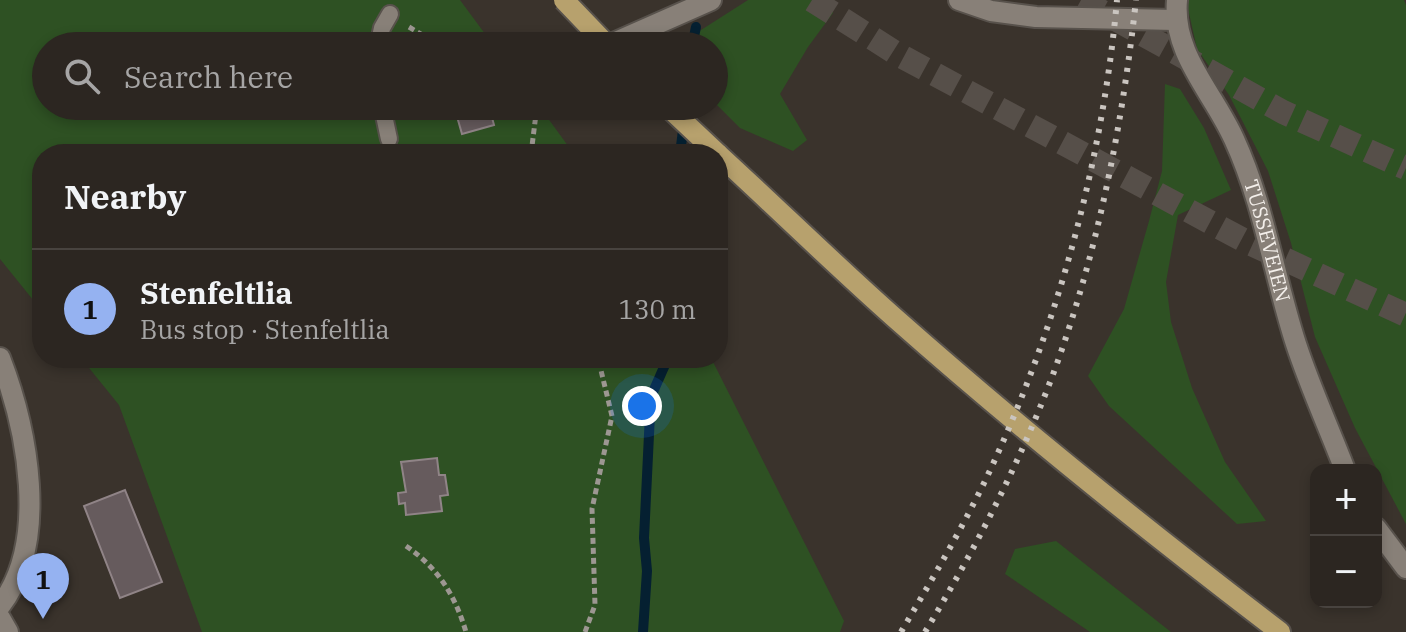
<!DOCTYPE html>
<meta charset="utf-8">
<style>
body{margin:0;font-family:"IBM Plex Serif",serif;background:#38322e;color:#f1f3f6}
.controls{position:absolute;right:24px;bottom:24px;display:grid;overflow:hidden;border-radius:16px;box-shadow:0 4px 12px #0003}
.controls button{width:72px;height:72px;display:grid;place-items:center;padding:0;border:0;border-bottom:2px solid #48433f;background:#2c2621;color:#f1f3f6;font:40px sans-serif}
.you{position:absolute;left:642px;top:406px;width:28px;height:28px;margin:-20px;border:6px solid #fff;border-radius:50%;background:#1a73e8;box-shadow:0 0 0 12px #1a73e833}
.badge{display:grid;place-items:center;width:52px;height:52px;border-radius:50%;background:#95b2f1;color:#111;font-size:26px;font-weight:700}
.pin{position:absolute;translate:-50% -66px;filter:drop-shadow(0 2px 4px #0008)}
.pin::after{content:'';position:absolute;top:42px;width:28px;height:24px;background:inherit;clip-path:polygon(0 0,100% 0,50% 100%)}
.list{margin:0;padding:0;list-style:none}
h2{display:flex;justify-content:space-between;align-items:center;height:104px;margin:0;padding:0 32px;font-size:34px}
h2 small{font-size:26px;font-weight:400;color:#a6a5a5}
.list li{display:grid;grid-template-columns:52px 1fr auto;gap:24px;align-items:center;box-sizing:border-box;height:120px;padding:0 32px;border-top:2px solid #48433f}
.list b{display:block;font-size:30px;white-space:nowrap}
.list p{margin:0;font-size:26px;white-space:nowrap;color:#a6a5a5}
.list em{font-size:26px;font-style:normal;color:#a6a5a5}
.icon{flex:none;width:44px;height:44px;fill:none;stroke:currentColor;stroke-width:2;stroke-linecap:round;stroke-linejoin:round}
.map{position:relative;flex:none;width:1406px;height:632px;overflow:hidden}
.search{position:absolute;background:#2c2621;box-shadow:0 4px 12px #0003;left:32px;top:32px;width:696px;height:88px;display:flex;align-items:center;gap:20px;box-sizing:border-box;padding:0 28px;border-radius:44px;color:#a6a5a5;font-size:30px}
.panel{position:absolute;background:#2c2621;box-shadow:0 4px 12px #0003;left:32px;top:144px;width:696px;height:224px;border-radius:32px}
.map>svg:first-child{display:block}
.green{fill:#2e5123}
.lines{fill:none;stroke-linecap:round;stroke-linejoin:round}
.stream{stroke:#052031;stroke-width:10}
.building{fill:#665b5d;stroke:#908487;stroke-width:2}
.motorway-tunnel{stroke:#564f49;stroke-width:24;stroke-dasharray:24 12;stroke-linecap:butt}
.service-casing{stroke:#58524c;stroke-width:20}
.minor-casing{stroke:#58524c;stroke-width:24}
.primary-casing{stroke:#58524c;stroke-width:24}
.path{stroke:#9d9792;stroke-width:5;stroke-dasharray:6 4;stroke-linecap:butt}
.service{stroke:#888078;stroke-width:16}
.minor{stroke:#888078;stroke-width:20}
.primary{stroke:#b7a16d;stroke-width:20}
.rail{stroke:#cac5c0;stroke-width:6;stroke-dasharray:4 8;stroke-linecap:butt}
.primary-bridge-casing{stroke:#58524c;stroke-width:24;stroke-linecap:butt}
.primary-bridge{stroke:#b7a16d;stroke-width:20}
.labels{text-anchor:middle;stroke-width:6;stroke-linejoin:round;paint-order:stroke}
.street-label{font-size:20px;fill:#f4efeb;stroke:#3a332c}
</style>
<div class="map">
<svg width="1406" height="632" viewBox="0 0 1406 632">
<rect width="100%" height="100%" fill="#3a332c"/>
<g class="green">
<path d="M 0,0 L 460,0 L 494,46 L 46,46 L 46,106 L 539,106 L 574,154 L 42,154 L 42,311 L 0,259 Z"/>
<path d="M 748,0 L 829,0 L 833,13 L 808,47 L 780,94 L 807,140 L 793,151 L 740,128 L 714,102 L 714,46 L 676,46 Z"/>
<path d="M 1186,0 L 1404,0 L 1406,5 L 1406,524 L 1355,428 L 1315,337 L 1291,243 L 1268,171 L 1229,95 L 1197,49 Z"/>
<path d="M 1165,84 L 1180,89 L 1204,128 L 1231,190 L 1178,215 L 1166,282 L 1171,322 L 1192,388 L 1225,462 L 1266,521 L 1237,524 L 1109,406 L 1088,376 L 1124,309 L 1149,221 L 1162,171 Z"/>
<path d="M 81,358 L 711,358 L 844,621 L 840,632 L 202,632 L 119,405 Z"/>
<path d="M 1056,541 L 1171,632 L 1090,632 L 1005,574 L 1015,549 Z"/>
</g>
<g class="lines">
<g class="stream">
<path d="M 692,46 L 696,27"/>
<path d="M 680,154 L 686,106"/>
<path d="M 643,632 L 647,571 L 644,538 L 650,414 L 653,392 L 668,358"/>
</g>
</g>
<g class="building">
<path d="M 454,106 L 489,106 L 494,125 L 462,134 Z"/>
<path d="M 437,458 L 439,475 L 445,475 L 448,495 L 440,496 L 442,511 L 406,515 L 405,503 L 399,504 L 398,493 L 406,492 L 401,462 Z"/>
<path d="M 125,490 L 162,582 L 120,598 L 84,506 Z"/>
</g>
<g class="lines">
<g class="motorway-tunnel">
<path d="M 812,0 L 899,55 L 1247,242 L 1406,315"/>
<path d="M 1081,0 L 1283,112 L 1406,168"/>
</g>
<g class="service-casing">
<g id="service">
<path d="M 378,46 L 382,28 L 390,14"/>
<path d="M 382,106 L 389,139"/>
</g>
</g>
<g class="minor-casing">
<g id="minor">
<path d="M 959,0 L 991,11 L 1036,17 L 1175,20"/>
<path id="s1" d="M 1177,0 C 1172,54 1213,92 1234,139 C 1264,204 1274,276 1296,344 C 1310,387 1329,428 1345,470"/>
<path d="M 607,46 L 711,0"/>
<path d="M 0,358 C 27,428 50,542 0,606"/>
<path d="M 1376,528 L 1406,568"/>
<path d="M 0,618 L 8,632"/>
</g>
</g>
<g class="primary-casing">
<g id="primary">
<path d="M 667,106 L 718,154"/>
<path d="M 718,154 C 778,209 835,265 896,319 C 1019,428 1149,532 1280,632"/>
</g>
</g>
<g class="path">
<path d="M 409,27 L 441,46"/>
<path d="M 531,154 L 537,106"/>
<path d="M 406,546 C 438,568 455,595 466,632"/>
<path d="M 585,632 L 595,605 L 592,509 L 612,416 L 598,358"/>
</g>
<use href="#service" class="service"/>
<use href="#minor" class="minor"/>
<use href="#primary" class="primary"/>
<g class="rail">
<path d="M 901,632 C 930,583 959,534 984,483 C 1056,333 1102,166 1117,0"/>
<path d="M 925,632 C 974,551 1018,467 1052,377 C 1097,256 1122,128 1136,0"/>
</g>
<g class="primary-bridge-casing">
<path id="primary-bridge" d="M 564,0 L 608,46"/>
</g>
<use href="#primary-bridge" class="primary-bridge"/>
</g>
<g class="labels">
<g class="street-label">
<text dy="7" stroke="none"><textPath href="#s1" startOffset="260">TUSSEVEIEN</textPath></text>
</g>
</g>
</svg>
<div class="controls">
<button>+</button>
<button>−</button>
</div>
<div class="you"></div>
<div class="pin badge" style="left:43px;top:619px">1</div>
<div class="search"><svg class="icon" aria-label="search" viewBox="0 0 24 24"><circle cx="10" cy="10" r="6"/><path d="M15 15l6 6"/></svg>Search here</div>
<section class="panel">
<h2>Nearby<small></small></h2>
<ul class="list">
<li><span class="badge">1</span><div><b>Stenfeltlia</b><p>Bus stop · Stenfeltlia</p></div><em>130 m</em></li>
</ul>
</section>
</div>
